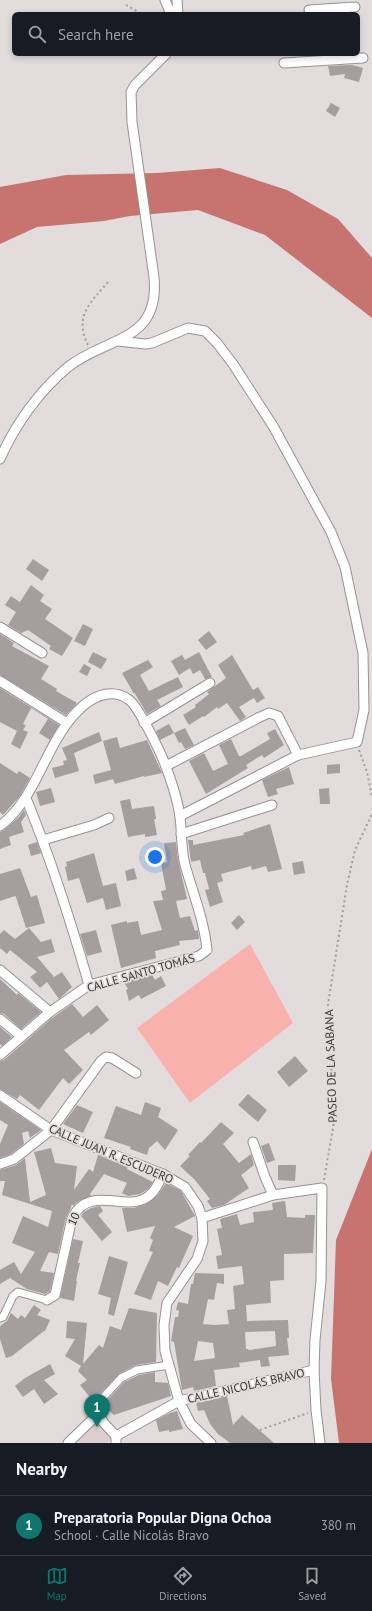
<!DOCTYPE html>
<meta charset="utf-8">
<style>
body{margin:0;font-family:"PT Sans",sans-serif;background:#20242c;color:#f1f3f6}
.you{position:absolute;left:155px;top:857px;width:14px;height:14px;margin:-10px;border:3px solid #fff;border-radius:50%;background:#1a73e8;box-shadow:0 0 0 6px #1a73e833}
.badge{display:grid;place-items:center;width:26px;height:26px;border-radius:50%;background:#0f766e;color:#fff;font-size:13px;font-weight:700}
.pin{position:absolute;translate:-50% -33px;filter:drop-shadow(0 1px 2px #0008)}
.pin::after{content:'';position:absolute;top:21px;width:14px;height:12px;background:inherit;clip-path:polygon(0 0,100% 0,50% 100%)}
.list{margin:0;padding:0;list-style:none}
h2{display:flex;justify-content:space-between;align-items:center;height:52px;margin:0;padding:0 16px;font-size:17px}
h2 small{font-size:13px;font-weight:400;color:#9ea1a6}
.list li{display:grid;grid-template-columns:26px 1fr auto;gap:12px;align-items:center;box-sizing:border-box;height:60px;padding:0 16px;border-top:1px solid #363941}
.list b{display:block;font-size:15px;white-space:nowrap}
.list p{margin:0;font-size:13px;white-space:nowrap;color:#9ea1a6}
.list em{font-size:13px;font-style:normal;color:#9ea1a6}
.icon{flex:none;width:22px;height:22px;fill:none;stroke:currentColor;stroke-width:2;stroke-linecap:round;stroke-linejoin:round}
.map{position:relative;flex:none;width:372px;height:1443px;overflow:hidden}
.search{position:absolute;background:#171b24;box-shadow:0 2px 6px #0003;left:12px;right:12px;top:12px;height:44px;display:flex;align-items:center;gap:10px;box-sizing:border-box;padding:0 14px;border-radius:6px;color:#9ea1a6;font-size:15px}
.sheet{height:112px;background:#171b24}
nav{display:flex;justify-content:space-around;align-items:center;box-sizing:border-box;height:56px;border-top:1px solid #363941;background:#171b24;font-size:11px;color:#9ea1a6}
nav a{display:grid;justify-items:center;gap:2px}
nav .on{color:#0f766e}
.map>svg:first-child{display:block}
.built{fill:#ddcfce}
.green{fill:#f9b1ae}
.water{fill:#c77471}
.building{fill:#a49f9e;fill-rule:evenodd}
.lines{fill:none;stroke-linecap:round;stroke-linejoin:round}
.pedestrian-casing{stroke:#979292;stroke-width:9}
.minor-casing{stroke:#979292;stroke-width:11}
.path{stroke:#a19d9d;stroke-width:2;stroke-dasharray:2 3;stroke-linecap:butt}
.pedestrian{stroke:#fff;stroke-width:7}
.minor{stroke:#fff;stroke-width:9}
.labels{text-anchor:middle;stroke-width:3.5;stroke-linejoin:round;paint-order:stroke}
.street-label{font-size:12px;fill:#3a3838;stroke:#e2dddc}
</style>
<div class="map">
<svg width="372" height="1443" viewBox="0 0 372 1443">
<rect width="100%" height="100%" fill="#e2dddc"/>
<path class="built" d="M 99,1418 L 114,1437 L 106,1443 L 80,1443 L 75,1437 Z"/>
<path class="green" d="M 250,944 L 293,1023 L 190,1103 L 137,1028 Z"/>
<g class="water">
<path d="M 220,168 L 287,190 L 338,219 L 372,258 L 372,318 L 265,235 L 198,210 L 130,216 L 104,221 L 37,227 L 0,244 L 0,187 L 66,175 L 157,173 Z"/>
<path d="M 372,1149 L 372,1443 L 339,1443 L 331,1379 L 336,1240 Z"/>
</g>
<g class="building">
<path d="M 352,65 L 363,68 L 359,82 L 344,78 L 345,74 L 330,76 L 328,66 Z"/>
<path d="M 331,103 L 340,108 L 335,117 L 326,111 Z"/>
<path d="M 33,559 L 49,570 L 42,581 L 26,569 Z"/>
<path d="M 31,585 L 44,595 L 40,601 L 52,609 L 45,619 L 73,638 L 62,656 L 49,649 L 51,646 L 28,630 L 21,633 L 8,625 L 16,612 L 5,605 L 11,596 L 20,602 Z"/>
<path d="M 83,624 L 93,629 L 85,646 L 74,641 Z"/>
<path d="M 209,631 L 217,642 L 206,650 L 198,640 Z"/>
<path d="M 0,634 L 14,643 L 12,646 L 49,666 L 41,679 L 57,689 L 56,691 L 77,703 L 66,715 L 0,675 Z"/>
<path d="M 93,652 L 107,659 L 101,669 L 88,662 Z"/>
<path d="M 199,652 L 212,677 L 205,679 L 200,670 L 193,674 L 190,668 L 179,675 L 171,661 L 182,655 L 185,660 Z"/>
<path d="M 232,655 L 253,690 L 258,687 L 265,698 L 257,703 L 254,698 L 239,707 L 246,717 L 240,721 L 227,703 L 218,709 L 217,707 L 204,717 L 203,716 L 189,725 L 183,715 L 196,707 L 195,705 L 209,694 L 207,692 L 226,678 L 218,665 Z"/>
<path d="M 148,660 L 153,667 L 140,675 L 149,691 L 178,677 L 183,687 L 157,700 L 161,706 L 147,714 L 134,692 L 134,694 L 122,673 Z"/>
<path d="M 84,664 L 91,668 L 87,676 L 79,672 Z"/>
<path d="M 0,688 L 59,725 L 50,740 L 39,733 L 48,719 L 31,708 L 23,724 L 26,725 L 23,730 L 28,732 L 20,749 L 11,744 L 17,731 L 0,722 Z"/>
<path d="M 169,724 L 174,733 L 160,740 L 156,731 Z"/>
<path d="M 185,728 L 194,745 L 185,749 L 181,742 L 179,743 L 174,733 Z"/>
<path d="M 275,729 L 284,745 L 264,758 L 262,755 L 246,765 L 248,768 L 206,794 L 189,761 L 204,753 L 213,771 L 228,764 L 219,745 L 231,739 L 239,756 L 241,756 L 270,739 L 267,733 Z"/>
<path d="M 99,732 L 102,741 L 74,753 L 79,771 L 55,778 L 52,768 L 64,765 L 63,761 L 67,760 L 62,748 Z"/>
<path d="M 117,737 L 120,748 L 147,740 L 162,773 L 144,777 L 144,776 L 115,784 L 113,779 L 95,784 L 93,775 L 111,770 L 103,741 Z"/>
<path d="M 0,763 L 17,774 L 19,771 L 30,778 L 20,796 L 3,815 L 0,812 Z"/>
<path d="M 340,764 L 340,773 L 327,774 L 327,765 Z"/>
<path d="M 289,767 L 294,784 L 276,789 L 278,794 L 268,797 L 262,780 Z"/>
<path d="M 51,788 L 55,802 L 40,806 L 36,792 Z"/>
<path d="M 329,788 L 330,804 L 320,804 L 319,789 Z"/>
<path d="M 130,799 L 132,809 L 154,806 L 156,819 L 154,819 L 157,835 L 145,837 L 145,834 L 128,837 L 120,801 Z"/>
<path d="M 24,810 L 26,815 L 21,822 L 24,832 L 9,837 L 11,845 L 0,849 L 0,832 L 4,830 L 18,818 Z"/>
<path d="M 270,824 L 282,869 L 268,872 L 266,866 L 252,870 L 251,866 L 221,874 L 223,881 L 217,883 L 223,902 L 210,907 L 205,890 L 209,889 L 205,873 L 203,873 L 200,860 L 191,862 L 188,840 L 193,840 L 193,845 L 244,835 L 243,833 Z"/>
<path d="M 37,842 L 41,853 L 31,856 L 28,845 Z"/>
<path d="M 176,842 L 178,860 L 187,899 L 176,901 L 180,918 L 190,916 L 195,931 L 198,930 L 199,939 L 179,941 L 180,945 L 155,951 L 156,958 L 121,968 L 111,925 L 127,921 L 127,923 L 138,921 L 141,935 L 162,930 L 153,901 L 163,900 L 161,891 L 166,890 L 161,863 L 167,862 L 164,843 Z"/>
<path d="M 94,853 L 103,886 L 116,883 L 121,906 L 106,910 L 103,898 L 87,903 L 79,878 L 68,881 L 65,867 L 67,866 L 66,862 Z"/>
<path d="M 303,861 L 305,873 L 294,875 L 292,863 Z"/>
<path d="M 20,868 L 31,897 L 37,895 L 45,923 L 26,928 L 16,897 L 15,896 L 0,901 L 0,874 Z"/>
<path d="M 134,868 L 137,879 L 127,881 L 125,871 Z"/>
<path d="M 239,915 L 245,922 L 237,930 L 231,923 Z"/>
<path d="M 29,928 L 41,942 L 51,939 L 55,952 L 37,957 L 54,977 L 62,972 L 72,987 L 59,999 L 47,982 L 40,988 L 30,977 L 37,972 L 10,950 L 7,954 L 0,948 L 0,934 L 4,930 L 15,939 Z"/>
<path d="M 96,930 L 102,952 L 87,956 L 80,934 Z"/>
<path d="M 152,975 L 155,980 L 161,976 L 166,986 L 141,999 L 139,995 L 129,1001 L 126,990 L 128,989 L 124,982 Z"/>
<path d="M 0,979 L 17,995 L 18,993 L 41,1012 L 21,1029 L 4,1014 L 0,1013 Z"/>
<path d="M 72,1004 L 83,1017 L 97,1005 L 109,1020 L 91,1035 L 89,1032 L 64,1050 L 83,1070 L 69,1084 L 63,1078 L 39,1110 L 20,1095 L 17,1099 L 0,1089 L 0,1061 L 4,1060 L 51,1019 Z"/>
<path d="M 0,1027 L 12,1037 L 2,1046 L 0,1044 Z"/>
<path d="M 295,1056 L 308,1071 L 289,1087 L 277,1072 Z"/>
<path d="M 248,1094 L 267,1110 L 258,1122 L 238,1105 Z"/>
<path d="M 0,1102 L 41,1130 L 30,1138 L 28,1131 L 22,1133 L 24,1144 L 11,1154 L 0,1158 L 0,1144 L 8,1125 L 0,1120 Z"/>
<path d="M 145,1102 L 161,1108 L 158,1117 L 178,1130 L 165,1150 L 157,1141 L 149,1148 L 147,1155 L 130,1149 L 131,1147 L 104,1138 L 116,1106 L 141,1115 Z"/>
<path d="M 77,1105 L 93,1112 L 83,1133 L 63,1124 Z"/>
<path d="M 221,1122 L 234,1133 L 223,1144 L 239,1163 L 251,1154 L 254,1165 L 241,1175 L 249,1188 L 224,1205 L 212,1208 L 207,1201 L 210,1199 L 195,1180 L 180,1166 L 190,1156 L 188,1155 L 200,1142 L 201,1143 Z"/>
<path d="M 269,1143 L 275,1160 L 267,1163 L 261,1146 Z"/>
<path d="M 51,1148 L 55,1163 L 77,1166 L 74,1190 L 89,1169 L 93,1172 L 98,1155 L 128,1167 L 127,1169 L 153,1182 L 148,1189 L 140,1194 L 128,1196 L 122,1193 L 127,1183 L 104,1174 L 90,1194 L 91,1196 L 77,1202 L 73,1206 L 72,1204 L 70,1210 L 66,1217 L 58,1254 L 49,1252 L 40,1271 L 54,1273 L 50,1291 L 45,1294 L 27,1289 L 10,1278 L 0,1284 L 0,1270 L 14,1262 L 21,1274 L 35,1252 L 12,1243 L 23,1216 L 48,1227 L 52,1211 L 2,1195 L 5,1181 L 0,1181 L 0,1170 L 16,1165 L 25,1158 L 30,1202 L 46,1195 L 34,1152 Z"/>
<path d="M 278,1165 L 296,1165 L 295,1181 L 278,1180 Z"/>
<path d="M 166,1183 L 181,1191 L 195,1216 L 174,1227 L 193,1236 L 179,1268 L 177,1267 L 168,1286 L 158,1281 L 151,1300 L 134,1294 L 153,1252 L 149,1251 L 153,1240 L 150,1238 L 155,1226 L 127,1232 L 122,1208 L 134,1208 L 146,1204 L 158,1195 Z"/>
<path d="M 285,1201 L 287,1217 L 305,1218 L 305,1215 L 315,1215 L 313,1253 L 284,1254 L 284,1280 L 270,1281 L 271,1303 L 246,1305 L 247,1321 L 288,1320 L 289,1338 L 287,1338 L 289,1355 L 268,1357 L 270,1366 L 261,1367 L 260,1360 L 239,1363 L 240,1367 L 214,1370 L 216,1386 L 194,1391 L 193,1387 L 182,1390 L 174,1342 L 171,1341 L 175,1317 L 178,1317 L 179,1311 L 176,1310 L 178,1302 L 188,1304 L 191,1284 L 193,1284 L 195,1273 L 224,1274 L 224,1284 L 217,1283 L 214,1300 L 208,1299 L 203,1324 L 214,1325 L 229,1324 L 227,1310 L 235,1309 L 233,1286 L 244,1284 L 242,1266 L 218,1269 L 216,1256 L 222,1255 L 217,1229 L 222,1228 L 220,1219 L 237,1214 L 240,1225 L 254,1222 L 253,1212 L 273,1210 L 272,1203 ZM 275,1331 L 276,1346 L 249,1350 L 248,1349 L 246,1349 L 245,1332 ZM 198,1341 L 213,1343 L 215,1358 L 194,1361 Z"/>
<path d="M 100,1206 L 103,1211 L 98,1215 L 112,1232 L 102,1241 L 81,1216 L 84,1212 L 91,1208 Z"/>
<path d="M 73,1239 L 83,1241 L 78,1263 L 80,1263 L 76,1281 L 77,1281 L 74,1301 L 60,1298 Z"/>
<path d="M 109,1256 L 128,1262 L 114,1316 L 108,1314 L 111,1298 L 98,1294 Z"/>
<path d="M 34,1305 L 41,1310 L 37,1315 L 50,1320 L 45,1331 L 44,1331 L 12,1356 L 6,1358 L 0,1339 L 0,1326 L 7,1321 L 11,1313 L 18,1319 L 21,1315 L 25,1318 Z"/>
<path d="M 129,1308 L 157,1313 L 156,1362 L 136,1365 L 119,1374 L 93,1401 L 80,1385 L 87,1380 L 78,1371 L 81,1366 L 65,1356 L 75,1339 L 66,1338 L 67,1321 L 87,1323 L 83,1364 L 99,1345 L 103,1348 L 110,1326 L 121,1330 Z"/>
<path d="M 50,1364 L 55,1374 L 44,1380 L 58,1394 L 44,1404 L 34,1389 L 23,1397 L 15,1386 L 25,1378 Z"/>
<path d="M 155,1372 L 155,1382 L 168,1383 L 171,1396 L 114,1415 L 103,1405 L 124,1382 L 139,1375 Z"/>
<path d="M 227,1396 L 233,1425 L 242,1415 L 274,1443 L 230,1443 L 218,1434 L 210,1424 L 204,1410 L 198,1411 L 196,1403 Z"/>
<path d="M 177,1411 L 183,1429 L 169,1432 L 169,1430 L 159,1432 L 156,1420 L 170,1413 Z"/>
</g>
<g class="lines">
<g class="pedestrian-casing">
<g id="pedestrian">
<path d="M 0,1318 L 3,1317 L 13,1296 L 18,1292 L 47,1300"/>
<path d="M 99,1413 L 98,1403 L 121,1378 L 137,1370 L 169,1365"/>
</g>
</g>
<g class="minor-casing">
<g id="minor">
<path d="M 165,0 L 171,14"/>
<path d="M 177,0 L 178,14"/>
<path d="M 309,10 L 355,7"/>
<path d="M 284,63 L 363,58"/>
<path d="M 118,341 L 145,344 L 152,343 L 188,328 L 205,331 L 217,343 L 233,364 L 273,426 L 331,532 L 345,567 L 363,653 L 364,710 L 357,742 L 298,755 L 180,816"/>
<path d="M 0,459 C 15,425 39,391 68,367 C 107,336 160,343 154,277 L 132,122 L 131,92 L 135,85 L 166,54"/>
<path d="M 0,627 L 42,653"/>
<path d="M 0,681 L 67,723"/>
<path d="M 144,723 L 210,683"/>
<path d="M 166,766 L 260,717 L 269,713 L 278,716 L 298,755"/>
<path d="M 26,798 C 51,859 71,922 89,985"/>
<path d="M 0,826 C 40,796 45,738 84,705 C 96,695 113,689 128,699 C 138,705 162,755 166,767 C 172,783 178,801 180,817 C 182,833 181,849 185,865 C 193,893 204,920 207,950 L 199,956 L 89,985 L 50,1012 L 0,1055"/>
<path d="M 181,834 L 272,805"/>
<path d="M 43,840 L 94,825 L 109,818"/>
<path d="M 0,970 L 50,1012"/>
<path d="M 0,1019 L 21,1036"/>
<path d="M 0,1095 L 51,1130 L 163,1174 L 185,1187 L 198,1206 L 202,1218 L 203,1241 L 197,1259 L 167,1303 L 164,1325 L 165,1351 L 179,1401 L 191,1424 L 211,1443"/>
<path d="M 253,1142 L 265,1177 L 273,1195"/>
<path d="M 0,1164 L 14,1159 L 51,1130 L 101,1061 L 106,1057 L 112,1058 L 136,1073"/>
<path d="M 202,1218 L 273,1195 L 322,1188 L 321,1281 L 315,1340 L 314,1370 L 316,1410 L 320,1443"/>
<path d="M 47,1300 L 55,1295 L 72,1218 C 91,1181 130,1217 152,1193 C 157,1188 160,1180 163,1174"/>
<path d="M 116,1436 L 179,1401 L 314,1370"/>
<path d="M 68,1443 L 99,1413 L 103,1422 L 116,1436 L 116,1443"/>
</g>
</g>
<g class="path">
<path d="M 126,5 L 142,14"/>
<path d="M 88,345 C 73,315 92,301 110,280"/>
<path d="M 359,750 L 367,772 L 372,797"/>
<path d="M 324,1180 L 334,1122 L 328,1004 L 347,885 L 355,850 L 372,814"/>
<path d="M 260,1430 L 308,1413"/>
</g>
<use href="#pedestrian" class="pedestrian"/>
<use href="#minor" class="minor"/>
</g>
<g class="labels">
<g class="street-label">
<text transform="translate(141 973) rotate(-16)" y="4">CALLE SANTO TOMÁS</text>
<text transform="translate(331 1066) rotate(-92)" y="4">PASEO DE LA SABANA</text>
<text transform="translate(111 1154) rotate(23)" y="4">CALLE JUAN R. ESCUDERO</text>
<text transform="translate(74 1219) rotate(-65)" y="4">10</text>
<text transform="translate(246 1386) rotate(-13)" y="4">CALLE NICOLÁS BRAVO</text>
</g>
</g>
</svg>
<div class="you"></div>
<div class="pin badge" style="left:97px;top:1427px">1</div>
<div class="search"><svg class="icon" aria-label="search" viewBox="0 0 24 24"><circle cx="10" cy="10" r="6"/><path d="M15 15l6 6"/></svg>Search here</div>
</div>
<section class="sheet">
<h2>Nearby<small></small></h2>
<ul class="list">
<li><span class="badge">1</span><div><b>Preparatoria Popular Digna Ochoa</b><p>School · Calle Nicolás Bravo</p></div><em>380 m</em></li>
</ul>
</section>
<nav>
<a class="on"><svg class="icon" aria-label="map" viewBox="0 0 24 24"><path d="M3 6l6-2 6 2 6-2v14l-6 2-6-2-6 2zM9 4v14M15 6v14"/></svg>Map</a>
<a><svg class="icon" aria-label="directions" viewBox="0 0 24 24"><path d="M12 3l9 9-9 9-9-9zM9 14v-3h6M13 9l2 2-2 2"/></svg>Directions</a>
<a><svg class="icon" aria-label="saved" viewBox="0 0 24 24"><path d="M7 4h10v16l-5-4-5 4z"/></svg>Saved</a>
</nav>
